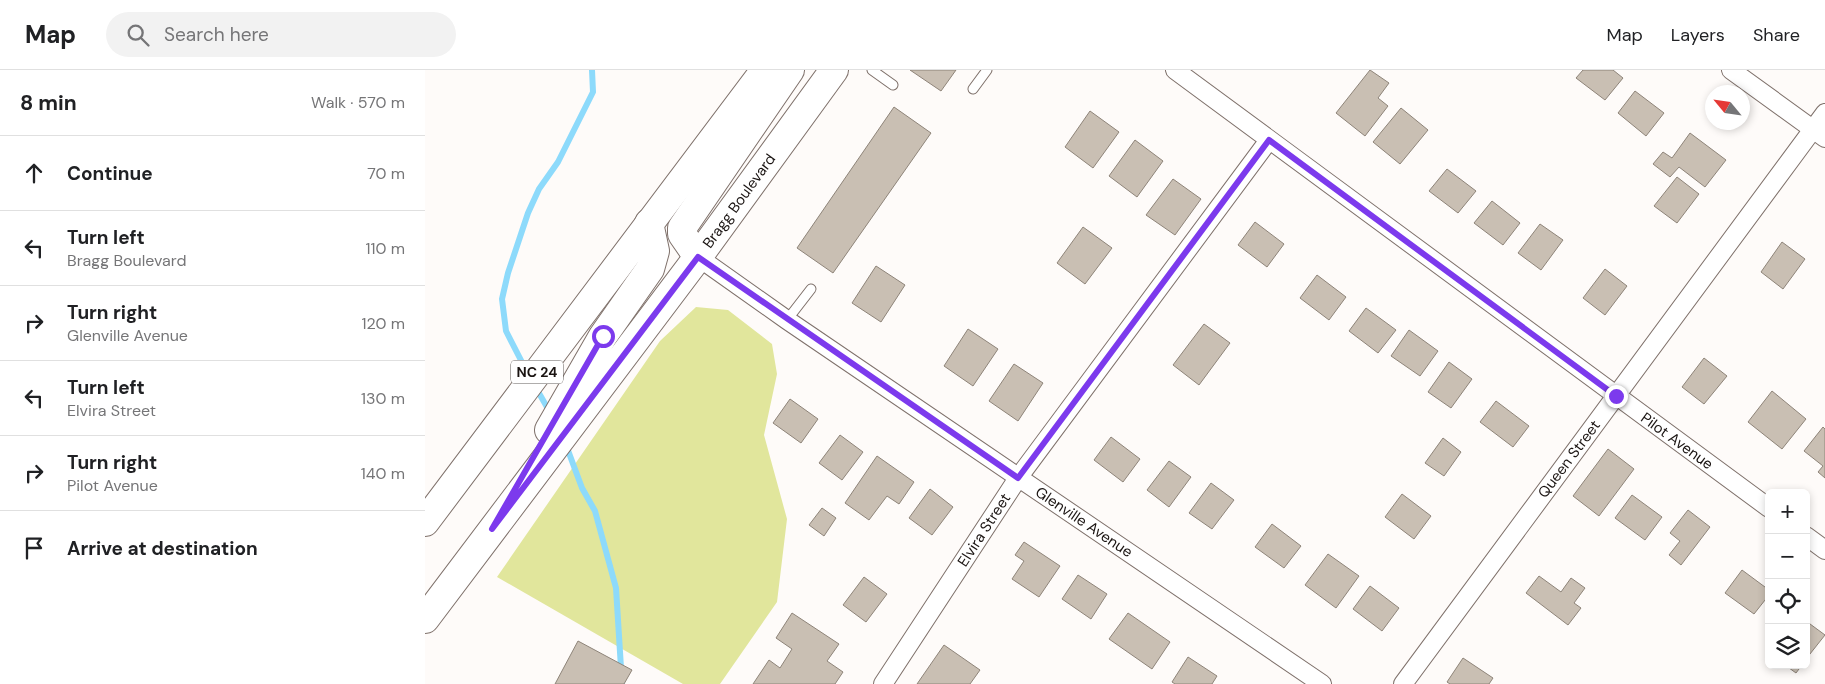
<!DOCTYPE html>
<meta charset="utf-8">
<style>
body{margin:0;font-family:"DM Sans",sans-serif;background:#f2f2f2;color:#202124}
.controls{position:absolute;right:15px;bottom:15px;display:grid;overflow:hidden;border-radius:8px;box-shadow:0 2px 8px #0003}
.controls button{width:45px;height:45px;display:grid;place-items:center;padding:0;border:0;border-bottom:1px solid #e0e0e0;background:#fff;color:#202124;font:25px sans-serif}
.compass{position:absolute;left:1280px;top:15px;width:45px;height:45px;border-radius:50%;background:#fff;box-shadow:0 2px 8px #0003;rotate:299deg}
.stop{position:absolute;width:15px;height:15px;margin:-11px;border:4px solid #7c3aed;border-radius:50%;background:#fff}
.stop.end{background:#7c3aed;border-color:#fff;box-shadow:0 1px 5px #0008}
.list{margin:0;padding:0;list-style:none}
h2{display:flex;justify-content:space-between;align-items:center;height:65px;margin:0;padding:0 20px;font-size:21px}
h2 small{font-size:16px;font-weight:400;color:#757577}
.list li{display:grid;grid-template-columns:32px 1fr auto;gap:15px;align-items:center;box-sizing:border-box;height:75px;padding:0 20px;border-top:1px solid #e0e0e0}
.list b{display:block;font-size:19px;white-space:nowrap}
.list p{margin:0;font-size:16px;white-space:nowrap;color:#757577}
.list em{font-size:16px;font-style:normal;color:#757577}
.icon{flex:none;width:28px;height:28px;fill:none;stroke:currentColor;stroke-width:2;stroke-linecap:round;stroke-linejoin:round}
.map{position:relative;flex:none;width:1400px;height:614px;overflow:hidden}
header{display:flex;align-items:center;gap:30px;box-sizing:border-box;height:70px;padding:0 25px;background:#fff;border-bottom:1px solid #e0e0e0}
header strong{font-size:24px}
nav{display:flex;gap:28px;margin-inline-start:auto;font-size:18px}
.search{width:350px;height:45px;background:#f2f2f2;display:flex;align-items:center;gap:12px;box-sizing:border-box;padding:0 18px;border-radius:28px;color:#757577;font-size:19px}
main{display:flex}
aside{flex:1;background:#fff}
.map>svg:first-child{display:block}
.green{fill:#e1e69c}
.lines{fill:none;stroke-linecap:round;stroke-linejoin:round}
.stream{stroke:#8ddafb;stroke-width:6}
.building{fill:#c9bfb3;stroke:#8e8479}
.lane-casing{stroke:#7f716b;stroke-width:11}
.street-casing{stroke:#7f716b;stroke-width:20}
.primary-casing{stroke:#7f716b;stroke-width:30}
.lane{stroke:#fff;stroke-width:9}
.street{stroke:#fff;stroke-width:18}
.primary{stroke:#fff;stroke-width:28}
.route{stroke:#7c3aed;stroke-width:6}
.labels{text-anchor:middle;stroke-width:5;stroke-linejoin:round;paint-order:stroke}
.shield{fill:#fff;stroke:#5f5a59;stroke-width:1}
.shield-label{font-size:14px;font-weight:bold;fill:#1a1412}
.street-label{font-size:15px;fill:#1a1412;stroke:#fff}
</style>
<header>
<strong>Map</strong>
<div class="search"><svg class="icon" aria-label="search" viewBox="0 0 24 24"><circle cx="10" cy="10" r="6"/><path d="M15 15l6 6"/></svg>Search here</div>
<nav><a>Map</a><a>Layers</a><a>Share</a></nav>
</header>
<main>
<aside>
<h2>8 min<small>Walk · 570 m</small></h2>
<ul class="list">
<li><svg class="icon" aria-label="ahead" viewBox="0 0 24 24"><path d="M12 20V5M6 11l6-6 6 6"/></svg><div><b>Continue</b></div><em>70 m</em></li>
<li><svg class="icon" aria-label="left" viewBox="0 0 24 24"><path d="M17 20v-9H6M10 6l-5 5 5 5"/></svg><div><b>Turn left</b><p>Bragg Boulevard</p></div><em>110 m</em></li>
<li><svg class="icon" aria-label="right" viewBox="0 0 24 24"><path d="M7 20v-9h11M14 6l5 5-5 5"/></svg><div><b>Turn right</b><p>Glenville Avenue</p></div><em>120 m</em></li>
<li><svg class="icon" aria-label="left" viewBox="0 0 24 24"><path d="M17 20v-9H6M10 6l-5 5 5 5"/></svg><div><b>Turn left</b><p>Elvira Street</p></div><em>130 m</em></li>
<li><svg class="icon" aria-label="right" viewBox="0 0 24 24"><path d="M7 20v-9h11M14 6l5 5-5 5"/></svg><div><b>Turn right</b><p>Pilot Avenue</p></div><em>140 m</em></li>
<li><svg class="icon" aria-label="arrive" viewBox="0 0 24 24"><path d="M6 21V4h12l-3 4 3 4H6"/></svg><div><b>Arrive at destination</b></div></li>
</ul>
</aside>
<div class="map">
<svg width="1400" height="614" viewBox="0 0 1400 614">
<rect width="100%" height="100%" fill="#fefbf9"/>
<path class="green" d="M 271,237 L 303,240 L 347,274 L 352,304 L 339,365 L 362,449 L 352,532 L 295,614 L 258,614 L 72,507 L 235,271 Z"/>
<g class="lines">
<g class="stream">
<path d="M 102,302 L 81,261 L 77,229 L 83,203 L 103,143 L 114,119 L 133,92 L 168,22 L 167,0"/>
<path d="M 111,318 L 126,344"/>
<path d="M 141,375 L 157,418 L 170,441 L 191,518 L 197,614"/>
</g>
</g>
<g class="building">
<path d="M 485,0 L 531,0 L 516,21 Z"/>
<path d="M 945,0 L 964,13 L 953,28 L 963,36 L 940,66 L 911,43 Z"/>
<path d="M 1158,0 L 1188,0 L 1198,8 L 1180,30 L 1151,8 Z"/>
<path d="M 1210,21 L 1239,43 L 1221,66 L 1193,43 Z"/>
<path d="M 469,37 L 506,63 L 408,203 L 372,178 Z"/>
<path d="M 976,38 L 1003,60 L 975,94 L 948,72 Z"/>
<path d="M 665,41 L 694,62 L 668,98 L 640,77 Z"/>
<path d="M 1265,63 L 1301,90 L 1280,117 L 1254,97 L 1245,107 L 1228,94 L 1238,82 L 1247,88 Z"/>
<path d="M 710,70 L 738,91 L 712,127 L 684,106 Z"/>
<path d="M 1022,99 L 1051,121 L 1033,143 L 1004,121 Z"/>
<path d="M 1252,107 L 1274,124 L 1252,153 L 1229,136 Z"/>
<path d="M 748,109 L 776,129 L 750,165 L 721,145 Z"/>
<path d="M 1067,131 L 1095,153 L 1078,175 L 1049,153 Z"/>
<path d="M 830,152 L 859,174 L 842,197 L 813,175 Z"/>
<path d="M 1115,154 L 1138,170 L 1116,200 L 1093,183 Z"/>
<path d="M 658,157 L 687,178 L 660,214 L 632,193 Z"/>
<path d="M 1357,172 L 1380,189 L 1358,219 L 1336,202 Z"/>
<path d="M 451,196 L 480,215 L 456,252 L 427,233 Z"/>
<path d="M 1180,199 L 1202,216 L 1180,245 L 1158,228 Z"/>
<path d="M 892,205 L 921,227 L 904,250 L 875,228 Z"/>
<path d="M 941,238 L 971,260 L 953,283 L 924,261 Z"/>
<path d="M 779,254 L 805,273 L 774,315 L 748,295 Z"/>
<path d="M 543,259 L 573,279 L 548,316 L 519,296 Z"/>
<path d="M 984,260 L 1013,281 L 995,306 L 966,286 Z"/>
<path d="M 1279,288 L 1302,306 L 1279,334 L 1257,317 Z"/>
<path d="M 1024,292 L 1047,309 L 1026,338 L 1003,322 Z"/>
<path d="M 589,294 L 618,313 L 593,351 L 564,331 Z"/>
<path d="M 1347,321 L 1381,349 L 1357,379 L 1323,352 Z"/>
<path d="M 365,329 L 393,349 L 376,373 L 348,353 Z"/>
<path d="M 1071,331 L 1104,356 L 1088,377 L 1055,352 Z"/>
<path d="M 1398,357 L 1400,359 L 1400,408 L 1393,402 L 1398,396 L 1379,381 Z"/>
<path d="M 415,365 L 438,382 L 417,410 L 394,393 Z"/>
<path d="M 686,367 L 715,389 L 698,412 L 669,390 Z"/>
<path d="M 1018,368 L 1036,382 L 1019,406 L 1000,393 Z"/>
<path d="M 1183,379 L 1209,399 L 1174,446 L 1148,426 Z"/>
<path d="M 452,386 L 489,412 L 474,434 L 462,426 L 444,450 L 420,433 Z"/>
<path d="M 744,391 L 766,407 L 744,437 L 722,420 Z"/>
<path d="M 786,413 L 809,430 L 787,459 L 764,443 Z"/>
<path d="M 505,419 L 528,437 L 507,465 L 484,448 Z"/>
<path d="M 977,424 L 1006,446 L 989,469 L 960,447 Z"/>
<path d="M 1207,425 L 1237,447 L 1220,470 L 1190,448 Z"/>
<path d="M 397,438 L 411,448 L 399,466 L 384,455 Z"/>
<path d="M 1263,440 L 1285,457 L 1256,495 L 1244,485 L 1255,471 L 1245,463 Z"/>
<path d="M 847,454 L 876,476 L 859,498 L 830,477 Z"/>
<path d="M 599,472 L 635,496 L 614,527 L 587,509 L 599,491 L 590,485 Z"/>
<path d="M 903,484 L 934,506 L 911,538 L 880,515 Z"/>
<path d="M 1317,500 L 1344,520 L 1344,525 L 1329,544 L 1300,523 Z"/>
<path d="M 653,505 L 682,524 L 666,549 L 637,529 Z"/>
<path d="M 1114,506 L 1136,522 L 1146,508 L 1160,518 L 1149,533 L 1156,538 L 1143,555 L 1101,523 Z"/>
<path d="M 439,507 L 462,524 L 441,552 L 418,535 Z"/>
<path d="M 945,516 L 974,538 L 957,561 L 928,539 Z"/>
<path d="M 367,543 L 414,574 L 402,591 L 418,602 L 410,614 L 328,614 L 344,590 L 355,598 L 367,579 L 351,568 Z"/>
<path d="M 703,543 L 745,572 L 727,599 L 684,569 Z"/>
<path d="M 1381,551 L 1400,565 L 1381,589 Z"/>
<path d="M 153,571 L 207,600 L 199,614 L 130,614 Z"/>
<path d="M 519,575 L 555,600 L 545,614 L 492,614 Z"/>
<path d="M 763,587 L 792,606 L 787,614 L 750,614 L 747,612 Z"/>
<path d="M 1038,588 L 1068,608 L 1064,614 L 1025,614 L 1022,612 Z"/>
<path d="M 1360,595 L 1377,595 L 1371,603 Z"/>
</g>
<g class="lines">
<g class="lane-casing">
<g id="lane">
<path d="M 447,0 L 468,15"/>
<path d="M 548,19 L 562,0"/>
<path d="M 362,250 L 386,219"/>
</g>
</g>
<g class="street-casing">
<g id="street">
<path d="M 750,0 L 1344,438"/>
<path d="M 1306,0 L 1400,68"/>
<path d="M 273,187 L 362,250 L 897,614"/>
<path d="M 1381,466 L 1400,480"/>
<path d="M 458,614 L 593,408 L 844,70"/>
<path d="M 978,614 L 1400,43"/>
</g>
</g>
<g class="primary-casing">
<g id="primary">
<path d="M 273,187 L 257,164 L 257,158 L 365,0"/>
<path d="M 124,360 L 178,266 L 225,199 L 230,181 L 224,153"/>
<path d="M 0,452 L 340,0"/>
<path d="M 0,549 L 273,187 L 409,0"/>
</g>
</g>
<use href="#lane" class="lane"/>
<use href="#street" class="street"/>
<use href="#primary" class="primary"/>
</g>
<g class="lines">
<path class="route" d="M 178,266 L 67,459 L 273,187 L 593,408 L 844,70 L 1191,326"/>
</g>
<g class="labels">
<rect class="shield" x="86" y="290.5" width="52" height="23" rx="4"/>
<g class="shield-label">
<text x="112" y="307">NC 24</text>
</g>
<g class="street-label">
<text transform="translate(314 131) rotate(-54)" y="5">Bragg Boulevard</text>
<text transform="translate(1252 371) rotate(36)" y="5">Pilot Avenue</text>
<text transform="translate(1144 389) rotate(-53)" y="5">Queen Street</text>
<text transform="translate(659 452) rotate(34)" y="5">Glenville Avenue</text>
<text transform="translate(559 460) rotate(-57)" y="5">Elvira Street</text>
</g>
</g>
</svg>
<div class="controls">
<button>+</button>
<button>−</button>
<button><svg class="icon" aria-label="locate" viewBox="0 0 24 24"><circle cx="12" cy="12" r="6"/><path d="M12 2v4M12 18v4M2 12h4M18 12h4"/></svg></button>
<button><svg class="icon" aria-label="layers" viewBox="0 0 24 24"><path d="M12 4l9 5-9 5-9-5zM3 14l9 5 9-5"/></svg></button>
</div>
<svg class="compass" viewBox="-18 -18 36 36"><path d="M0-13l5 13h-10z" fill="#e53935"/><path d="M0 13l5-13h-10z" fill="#757577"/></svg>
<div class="stop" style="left:178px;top:266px"></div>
<div class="stop end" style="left:1191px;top:326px"></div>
</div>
</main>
